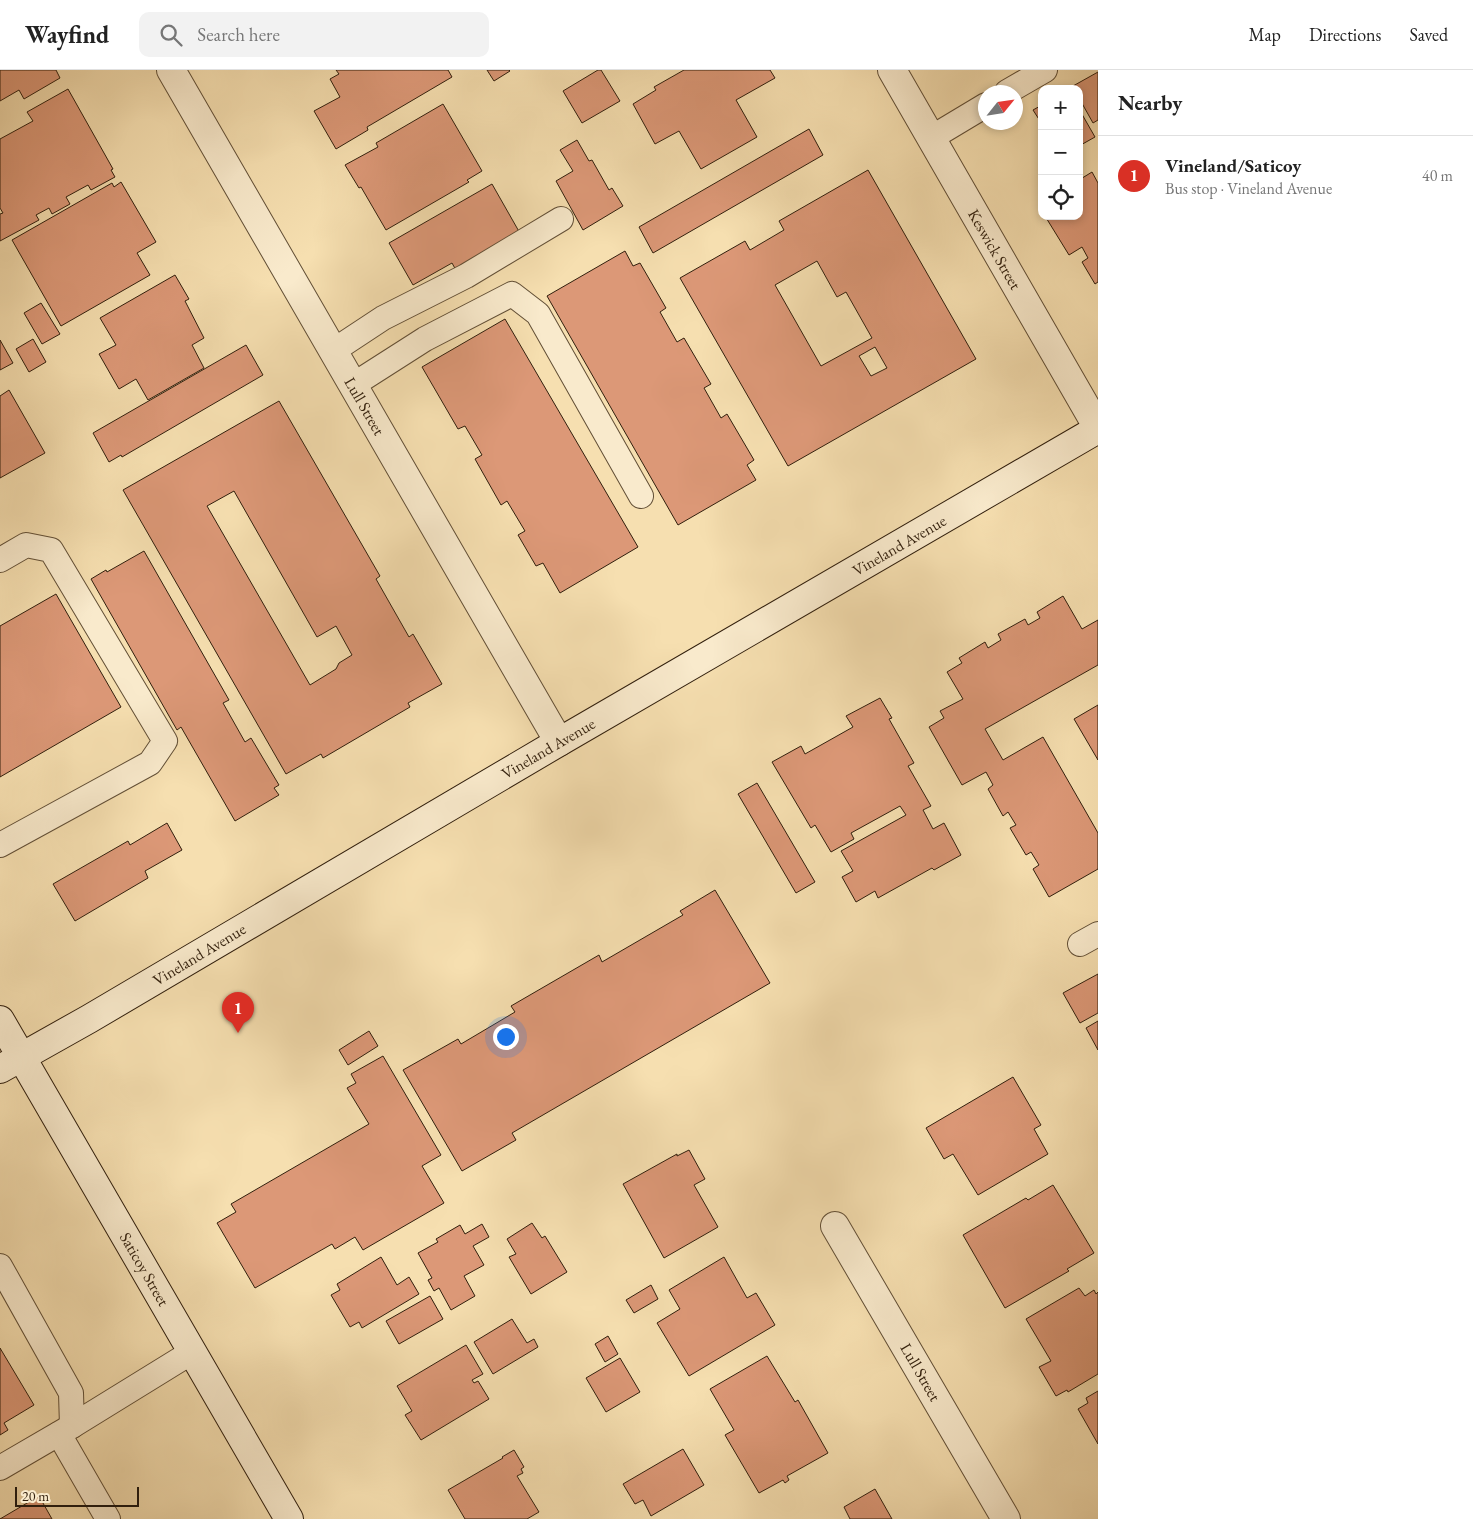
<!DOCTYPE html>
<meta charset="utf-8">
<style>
body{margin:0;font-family:"EB Garamond",serif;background:#f2f2f2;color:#222}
.controls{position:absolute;right:15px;top:15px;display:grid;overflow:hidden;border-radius:10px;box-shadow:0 2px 8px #0003}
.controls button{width:45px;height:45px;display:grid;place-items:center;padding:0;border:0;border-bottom:1px solid #e0e0e0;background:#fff;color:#222;font:25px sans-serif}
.compass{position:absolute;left:978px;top:15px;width:45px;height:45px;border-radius:50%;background:#fff;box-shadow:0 2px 8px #0003;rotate:60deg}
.scale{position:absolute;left:15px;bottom:12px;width:124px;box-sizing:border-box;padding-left:5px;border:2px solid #311f0d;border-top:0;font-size:14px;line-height:18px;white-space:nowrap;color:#311f0d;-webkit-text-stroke:4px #f9eacc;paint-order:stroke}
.you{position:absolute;left:505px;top:966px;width:18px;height:18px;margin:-12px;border:4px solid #fff;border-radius:50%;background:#1a73e8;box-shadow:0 0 0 8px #1a73e833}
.badge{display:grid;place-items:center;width:32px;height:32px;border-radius:50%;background:#d93025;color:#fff;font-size:16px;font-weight:700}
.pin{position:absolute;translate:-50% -41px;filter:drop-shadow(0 1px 2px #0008)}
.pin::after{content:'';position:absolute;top:26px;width:18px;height:15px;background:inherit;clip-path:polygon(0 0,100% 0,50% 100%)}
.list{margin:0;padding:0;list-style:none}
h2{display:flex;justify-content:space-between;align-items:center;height:65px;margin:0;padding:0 20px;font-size:21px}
h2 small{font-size:16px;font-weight:400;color:#767676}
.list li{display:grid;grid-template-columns:32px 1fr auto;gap:15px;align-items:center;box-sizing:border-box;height:80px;padding:0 20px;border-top:1px solid #e0e0e0}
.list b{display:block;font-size:19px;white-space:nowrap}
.list p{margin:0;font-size:16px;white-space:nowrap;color:#767676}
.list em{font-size:16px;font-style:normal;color:#767676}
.icon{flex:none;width:28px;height:28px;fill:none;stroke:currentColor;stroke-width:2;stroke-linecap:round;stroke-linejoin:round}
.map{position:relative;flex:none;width:1098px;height:1449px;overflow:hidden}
header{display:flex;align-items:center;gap:30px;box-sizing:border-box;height:70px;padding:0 25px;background:#fff;border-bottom:1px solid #e0e0e0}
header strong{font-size:24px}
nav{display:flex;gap:28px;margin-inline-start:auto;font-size:18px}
.search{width:350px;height:45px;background:#f2f2f2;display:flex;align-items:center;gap:12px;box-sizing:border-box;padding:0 18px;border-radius:10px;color:#767676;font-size:19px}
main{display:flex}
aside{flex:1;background:#fff}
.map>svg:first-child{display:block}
.building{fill:#dc9877;stroke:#311f0d;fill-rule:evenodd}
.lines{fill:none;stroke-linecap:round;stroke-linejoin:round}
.lane-casing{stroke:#624f36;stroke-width:26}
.street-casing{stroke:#624f36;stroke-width:30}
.secondary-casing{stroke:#311f0d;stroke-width:30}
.lane{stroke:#f9eacc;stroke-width:24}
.street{stroke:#f9eacc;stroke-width:28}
.secondary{stroke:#f9eacc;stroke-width:28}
.labels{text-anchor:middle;stroke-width:4;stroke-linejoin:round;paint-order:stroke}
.street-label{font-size:16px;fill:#311f0d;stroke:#f9eacc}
</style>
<header>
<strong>Wayfind</strong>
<div class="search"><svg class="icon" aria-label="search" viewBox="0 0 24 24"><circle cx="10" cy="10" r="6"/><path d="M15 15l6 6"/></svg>Search here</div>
<nav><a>Map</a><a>Directions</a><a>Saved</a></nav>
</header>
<main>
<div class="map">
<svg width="1098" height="1449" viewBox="0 0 1098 1449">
<rect width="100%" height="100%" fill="#f6dfb0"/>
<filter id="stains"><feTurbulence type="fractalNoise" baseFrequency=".004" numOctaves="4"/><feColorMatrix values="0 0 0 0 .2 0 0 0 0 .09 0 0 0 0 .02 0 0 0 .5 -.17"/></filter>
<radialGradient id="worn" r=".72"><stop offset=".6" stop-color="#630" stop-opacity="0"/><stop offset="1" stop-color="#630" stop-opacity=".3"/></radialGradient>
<g class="building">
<path d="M 0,0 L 56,0 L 60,8 L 24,29 L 19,20 L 0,31 Z"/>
<path d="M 336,0 L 448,0 L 452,7 L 367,57 L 368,60 L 336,79 L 314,41 L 340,27 L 330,9 L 339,4 Z"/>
<path d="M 487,0 L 509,0 L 510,1 L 494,11 Z"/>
<path d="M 598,0 L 601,0 L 620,31 L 582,53 L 563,21 Z"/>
<path d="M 684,0 L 770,0 L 775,8 L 736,30 L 757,67 L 701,99 L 679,61 L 655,74 L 633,34 L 656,20 L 654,17 Z"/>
<path d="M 1098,2 L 1098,50 L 1093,53 L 1079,28 L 1079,19 L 1074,19 L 1073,16 Z"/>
<path d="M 68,19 L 113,99 L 111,100 L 115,107 L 91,120 L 88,115 L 66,127 L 70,134 L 52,144 L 49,138 L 36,145 L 39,150 L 0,171 L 0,144 L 3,143 L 0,138 L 0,69 L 33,51 L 27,42 Z"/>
<path d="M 443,34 L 482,101 L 467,110 L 469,112 L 386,160 L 361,117 L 359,118 L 345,95 L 378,77 L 376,73 Z"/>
<path d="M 1042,35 L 1042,54 L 1033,40 Z"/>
<path d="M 1079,39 L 1095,67 L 1079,76 Z"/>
<path d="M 809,59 L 823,85 L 653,183 L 639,157 Z"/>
<path d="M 577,70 L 589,91 L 592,90 L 609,120 L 612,118 L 623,136 L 583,160 L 556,111 L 573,101 L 560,80 Z"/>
<path d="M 868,100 L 976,289 L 788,396 L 680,208 L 745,171 L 750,180 L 784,160 L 779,151 ZM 817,191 L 837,227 L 846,222 L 872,268 L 821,296 L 775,215 ZM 875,277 L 887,298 L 871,306 L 859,286 Z"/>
<path d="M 1092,102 L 1098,113 L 1098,212 L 1095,214 L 1082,192 L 1088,188 L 1082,177 L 1069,185 L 1045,146 L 1079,146 L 1079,110 Z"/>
<path d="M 121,112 L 156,172 L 137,183 L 150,205 L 61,256 L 12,170 L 112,113 L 114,117 Z"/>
<path d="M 492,114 L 521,165 L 457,202 L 452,193 L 413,215 L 389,173 Z"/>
<path d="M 625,181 L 633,196 L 640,193 L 666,238 L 660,242 L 677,272 L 684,268 L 711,314 L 704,318 L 721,348 L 727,344 L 754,390 L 747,395 L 756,410 L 678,455 L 547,226 Z"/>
<path d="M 175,205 L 189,229 L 185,231 L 204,268 L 192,275 L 204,298 L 148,330 L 136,309 L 119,319 L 99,284 L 116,275 L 100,248 Z"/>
<path d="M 41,233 L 60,264 L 42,274 L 24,243 Z"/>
<path d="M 505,249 L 638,477 L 560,523 L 543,493 L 536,496 L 518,465 L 525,461 L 507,431 L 501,435 L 475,389 L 482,385 L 465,356 L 458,359 L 422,297 Z"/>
<path d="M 33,269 L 46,292 L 29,302 L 16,279 Z"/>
<path d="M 0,270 L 13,293 L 0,300 Z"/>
<path d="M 246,275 L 263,305 L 122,387 L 121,385 L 109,392 L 93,363 Z"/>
<path d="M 9,320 L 45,383 L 0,408 L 0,326 Z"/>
<path d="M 279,331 L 380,506 L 376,509 L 409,567 L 413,564 L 442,614 L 408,633 L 410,637 L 323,688 L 321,684 L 286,704 L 123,420 ZM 234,421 L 317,567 L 336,556 L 352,585 L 339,593 L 336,599 L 310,615 L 207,436 Z"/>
<path d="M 144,481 L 229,630 L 223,633 L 245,672 L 251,668 L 279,715 L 274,718 L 279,725 L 235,751 L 181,657 L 177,660 L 91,509 L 106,500 L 107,502 Z"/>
<path d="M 56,524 L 121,637 L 0,707 L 0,556 Z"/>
<path d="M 1063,526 L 1082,559 L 1098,550 L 1098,595 L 985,659 L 1003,690 L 1043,667 L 1098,763 L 1098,799 L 1049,827 L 1033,799 L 1039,795 L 1031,782 L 1026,785 L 1010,758 L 1016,755 L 1008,742 L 1003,746 L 988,719 L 993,715 L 986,702 L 962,715 L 929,657 L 944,648 L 940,641 L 963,629 L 947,602 L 962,593 L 959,588 L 985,572 L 988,578 L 1001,570 L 998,564 L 1025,549 L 1028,555 L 1040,548 L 1037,542 Z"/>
<path d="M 880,628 L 892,648 L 889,649 L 914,693 L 908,696 L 931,736 L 923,740 L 933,759 L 944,753 L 961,785 L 934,800 L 932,798 L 878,828 L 875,821 L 856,832 L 842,807 L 853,801 L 841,781 L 906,745 L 900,736 L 851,763 L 854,769 L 831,782 L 815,755 L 811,758 L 772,692 L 801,676 L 805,684 L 853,657 L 846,646 Z"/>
<path d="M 1098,635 L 1098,690 L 1074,649 Z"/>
<path d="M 757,713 L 815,812 L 796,823 L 738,724 Z"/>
<path d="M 167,753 L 182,780 L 145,801 L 148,808 L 75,851 L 53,814 L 128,771 L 130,775 Z"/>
<path d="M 715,820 L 770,913 L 512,1063 L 516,1070 L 462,1101 L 403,1000 L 458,969 L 461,974 L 515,942 L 511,936 L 599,885 L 602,892 L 683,845 L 680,841 Z"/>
<path d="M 1098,904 L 1098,943 L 1080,953 L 1063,923 Z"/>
<path d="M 1098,951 L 1098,980 L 1086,958 Z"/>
<path d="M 369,961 L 378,976 L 348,995 L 339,980 Z"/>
<path d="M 383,986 L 441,1085 L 422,1096 L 444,1133 L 363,1180 L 355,1167 L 335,1179 L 332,1174 L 255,1218 L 217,1153 L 236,1142 L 231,1134 L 369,1054 L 347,1018 L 356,1013 L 351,1004 Z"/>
<path d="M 1013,1007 L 1041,1055 L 1034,1059 L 1048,1084 L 978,1125 L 953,1084 L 944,1089 L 926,1058 Z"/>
<path d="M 689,1080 L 705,1109 L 694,1115 L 718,1157 L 664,1188 L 623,1114 L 677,1084 L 677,1086 Z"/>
<path d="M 1053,1115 L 1094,1183 L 1067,1199 L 1069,1201 L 1005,1238 L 963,1165 L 1026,1128 L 1028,1130 Z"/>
<path d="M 532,1153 L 542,1168 L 545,1166 L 567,1202 L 531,1224 L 509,1187 L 516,1184 L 507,1169 Z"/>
<path d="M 482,1154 L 489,1167 L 473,1176 L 484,1195 L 464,1206 L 475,1226 L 451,1240 L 439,1218 L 434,1221 L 428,1210 L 432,1208 L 418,1183 L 438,1172 L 436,1169 L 460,1155 L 465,1164 Z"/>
<path d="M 381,1187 L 397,1215 L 409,1207 L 419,1224 L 362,1258 L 359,1252 L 350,1257 L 331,1225 L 340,1220 L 337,1214 Z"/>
<path d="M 724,1187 L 747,1228 L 756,1223 L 775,1255 L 689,1306 L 657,1253 L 680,1239 L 669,1220 Z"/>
<path d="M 651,1215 L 658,1229 L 634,1243 L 626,1230 Z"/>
<path d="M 1079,1218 L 1085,1226 L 1094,1220 L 1096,1224 L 1098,1222 L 1098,1304 L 1068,1322 L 1067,1320 L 1056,1326 L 1039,1297 L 1051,1291 L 1026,1249 Z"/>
<path d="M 430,1226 L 443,1249 L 399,1274 L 386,1251 Z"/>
<path d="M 512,1249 L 527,1273 L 534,1269 L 538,1277 L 493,1304 L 474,1272 Z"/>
<path d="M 608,1266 L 618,1284 L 605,1292 L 595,1274 Z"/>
<path d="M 466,1275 L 483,1304 L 472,1310 L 474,1313 L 478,1311 L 489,1329 L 421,1370 L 405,1345 L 412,1341 L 397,1316 Z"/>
<path d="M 0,1278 L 34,1335 L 4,1353 L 8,1360 L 0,1365 Z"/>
<path d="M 767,1286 L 795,1332 L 798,1330 L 828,1383 L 787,1406 L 789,1410 L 785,1413 L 783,1410 L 759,1423 L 725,1365 L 734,1360 L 710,1319 Z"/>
<path d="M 620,1288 L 640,1322 L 606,1342 L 586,1308 Z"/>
<path d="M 1098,1321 L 1098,1374 L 1078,1339 L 1088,1333 L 1086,1328 Z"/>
<path d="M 683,1379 L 704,1415 L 651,1446 L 643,1430 L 635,1434 L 623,1414 Z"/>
<path d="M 514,1380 L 524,1397 L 521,1399 L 523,1403 L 517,1406 L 539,1442 L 527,1449 L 465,1449 L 448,1420 L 503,1388 L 502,1387 Z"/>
<path d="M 875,1419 L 892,1449 L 850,1449 L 844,1437 Z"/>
<path d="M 39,1426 L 52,1449 L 0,1449 Z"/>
</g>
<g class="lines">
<g class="lane-casing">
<g id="lane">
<path d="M 1007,22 L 1045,0"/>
<path d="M 931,68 L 986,35"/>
<path d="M 333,281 L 383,248 L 466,206 L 561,149"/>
<path d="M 353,315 L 425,269 L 512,224 L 538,244 L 641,426"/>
<path d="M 0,490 L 26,475 L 51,480 L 165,671 L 150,693 L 0,775"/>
<path d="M 1080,874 L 1098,864"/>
<path d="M 0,1196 L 71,1323 L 72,1356"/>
<path d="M 59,1364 L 108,1449"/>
<path d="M 0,1398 L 72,1356 L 192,1282"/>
</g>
</g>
<g class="street-casing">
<g id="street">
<path d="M 171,0 L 559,672"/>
<path d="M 892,0 L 1098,358"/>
<path d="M 835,1156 L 1006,1449"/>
</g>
</g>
<g class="secondary-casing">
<g id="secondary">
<path d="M 0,950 L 289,1449"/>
<path d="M 0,999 L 89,949 L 559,672 L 1098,359"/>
</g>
</g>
<use href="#lane" class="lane"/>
<use href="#street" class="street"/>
<use href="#secondary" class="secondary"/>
</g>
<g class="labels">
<g class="street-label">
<text transform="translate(995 179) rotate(60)" y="6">Keswick Street</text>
<text transform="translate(365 336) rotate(60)" y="6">Lull Street</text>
<text transform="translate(899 475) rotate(-30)" y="6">Vineland Avenue</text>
<text transform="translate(548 678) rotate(-30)" y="6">Vineland Avenue</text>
<text transform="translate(199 884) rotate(-31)" y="6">Vineland Avenue</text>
<text transform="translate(145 1199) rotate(60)" y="6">Saticoy Street</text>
<text transform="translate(921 1302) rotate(60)" y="6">Lull Street</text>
</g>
</g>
<rect width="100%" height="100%" filter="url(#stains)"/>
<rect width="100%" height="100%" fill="url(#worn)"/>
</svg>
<div class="controls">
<button>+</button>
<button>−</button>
<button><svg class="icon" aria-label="locate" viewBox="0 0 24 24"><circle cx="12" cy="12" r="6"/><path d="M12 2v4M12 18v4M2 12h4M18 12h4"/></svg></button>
</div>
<svg class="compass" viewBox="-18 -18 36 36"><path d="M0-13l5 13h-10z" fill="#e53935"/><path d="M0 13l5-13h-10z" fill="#767676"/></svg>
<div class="scale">20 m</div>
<div class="you"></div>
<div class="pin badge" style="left:238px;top:963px">1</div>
</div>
<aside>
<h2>Nearby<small></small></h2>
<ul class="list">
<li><span class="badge">1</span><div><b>Vineland/Saticoy</b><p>Bus stop · Vineland Avenue</p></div><em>40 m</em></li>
</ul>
</aside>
</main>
